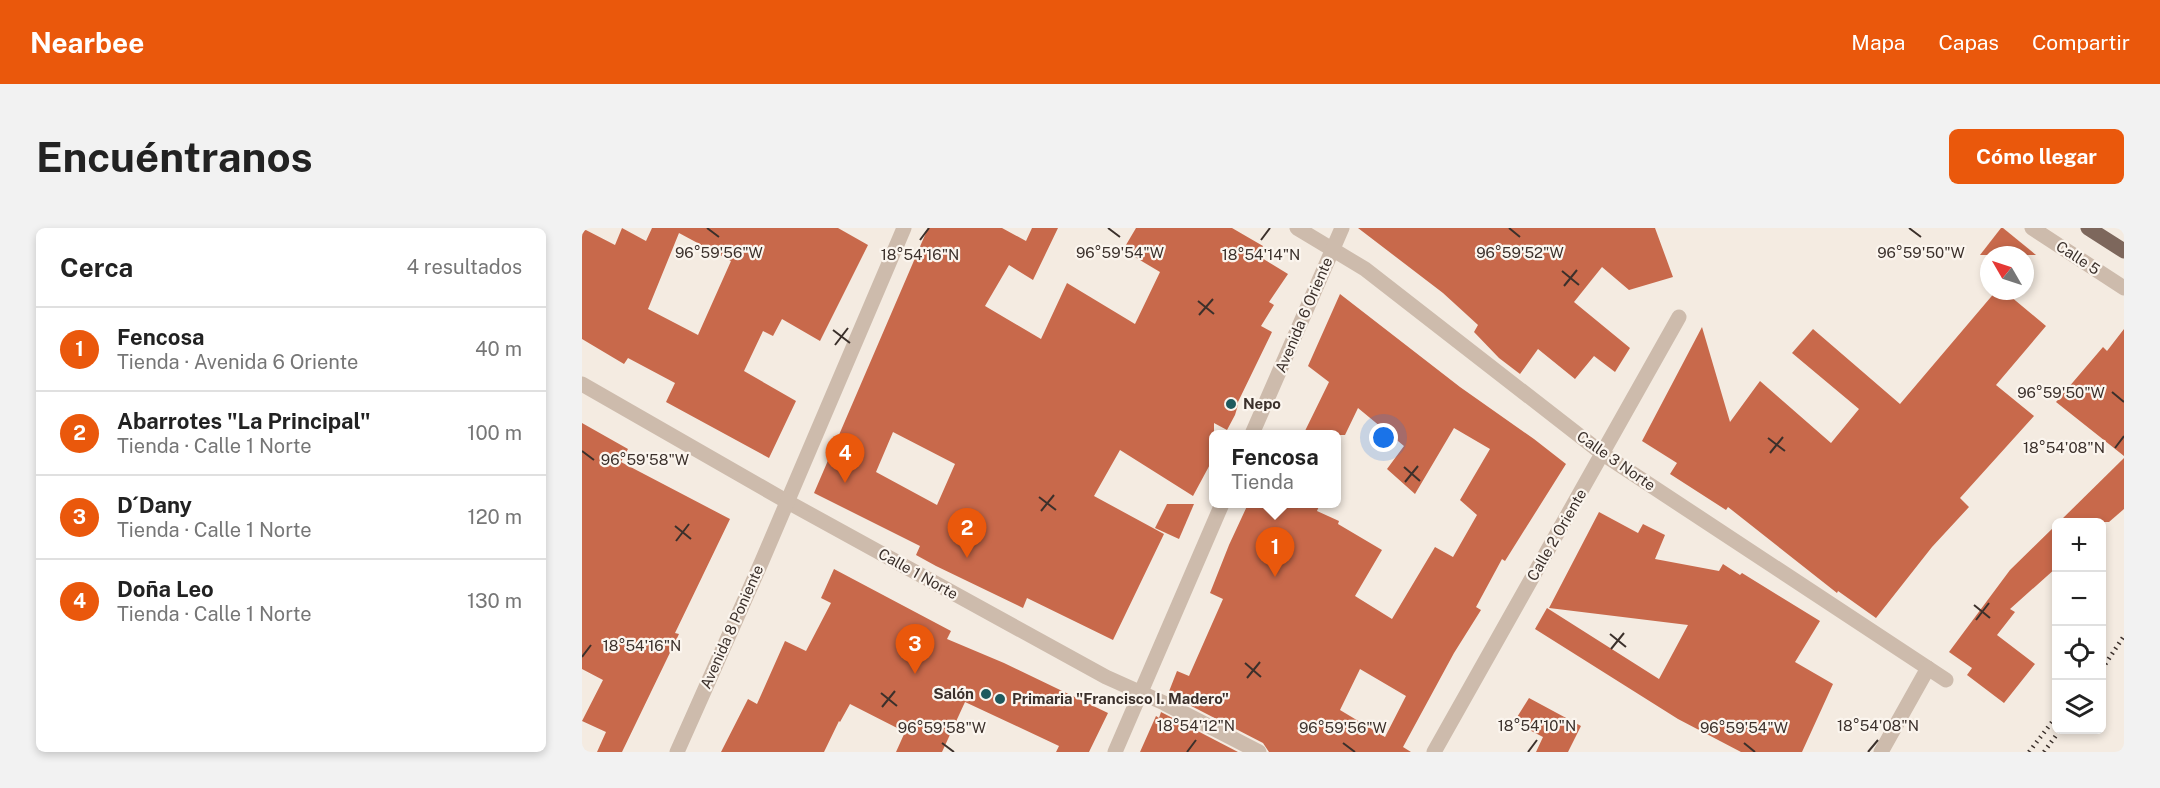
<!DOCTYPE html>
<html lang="es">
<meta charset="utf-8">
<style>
body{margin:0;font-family:"Public Sans",sans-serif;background:#f2f2f2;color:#222}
.controls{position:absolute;right:18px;bottom:18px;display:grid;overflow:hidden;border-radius:9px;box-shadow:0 3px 9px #0003}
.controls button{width:54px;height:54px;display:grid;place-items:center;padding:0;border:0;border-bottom:2px solid #e0e0e0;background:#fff;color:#222;font:30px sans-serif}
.compass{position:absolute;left:1398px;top:18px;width:54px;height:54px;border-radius:50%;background:#fff;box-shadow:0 3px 9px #0003;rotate:309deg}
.you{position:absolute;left:802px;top:210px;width:21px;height:21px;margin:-15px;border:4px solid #fff;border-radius:50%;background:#1a73e8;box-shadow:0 0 0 9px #1a73e833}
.badge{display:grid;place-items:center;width:39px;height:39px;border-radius:50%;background:#ea580c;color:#fff;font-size:20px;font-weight:700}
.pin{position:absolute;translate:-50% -50px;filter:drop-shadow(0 2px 3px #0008)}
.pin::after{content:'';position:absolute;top:32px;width:21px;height:18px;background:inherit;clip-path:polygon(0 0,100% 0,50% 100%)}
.popup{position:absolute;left:627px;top:202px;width:132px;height:78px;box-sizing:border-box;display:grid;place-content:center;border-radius:9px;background:#fff;filter:drop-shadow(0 2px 4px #0005);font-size:20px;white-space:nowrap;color:#767676}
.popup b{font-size:22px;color:#222}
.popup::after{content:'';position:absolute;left:50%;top:100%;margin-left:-12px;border:12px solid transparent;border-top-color:#fff}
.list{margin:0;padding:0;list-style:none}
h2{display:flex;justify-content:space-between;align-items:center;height:78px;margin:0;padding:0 24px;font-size:26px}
h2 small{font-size:20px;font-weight:400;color:#767676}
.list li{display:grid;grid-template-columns:39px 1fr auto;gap:18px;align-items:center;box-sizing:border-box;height:84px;padding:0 24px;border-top:2px solid #e0e0e0}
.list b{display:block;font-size:22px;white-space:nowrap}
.list p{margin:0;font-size:20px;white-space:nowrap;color:#767676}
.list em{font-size:20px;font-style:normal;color:#767676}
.icon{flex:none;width:33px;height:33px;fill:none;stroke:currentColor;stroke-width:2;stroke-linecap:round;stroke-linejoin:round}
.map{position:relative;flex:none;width:1542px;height:524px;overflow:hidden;border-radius:9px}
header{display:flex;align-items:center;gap:36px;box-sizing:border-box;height:84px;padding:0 30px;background:#ea580c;color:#fff}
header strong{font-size:28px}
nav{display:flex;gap:33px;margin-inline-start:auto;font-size:21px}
.intro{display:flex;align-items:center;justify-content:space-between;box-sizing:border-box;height:144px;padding:0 36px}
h1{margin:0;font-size:42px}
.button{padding:15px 27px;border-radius:9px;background:#ea580c;color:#fff;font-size:21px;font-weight:700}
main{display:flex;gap:36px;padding:0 36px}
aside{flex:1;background:#fff;border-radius:9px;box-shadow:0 3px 9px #0003}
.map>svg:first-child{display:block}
.building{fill:#c8694b;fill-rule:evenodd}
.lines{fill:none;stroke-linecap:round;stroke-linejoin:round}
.minor{stroke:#cdbbac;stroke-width:15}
.tertiary{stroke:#cdbbac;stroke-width:15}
.primary{stroke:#7d675c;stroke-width:15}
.rail{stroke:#3b302b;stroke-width:4.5;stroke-dasharray:1.5 4.5;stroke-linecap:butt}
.ticks{fill:none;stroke:#3b302b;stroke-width:2}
.poi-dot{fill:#1f5a5e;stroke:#fbf5ee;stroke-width:2}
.labels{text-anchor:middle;stroke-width:4.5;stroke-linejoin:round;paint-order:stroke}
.street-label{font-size:15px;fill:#3b302b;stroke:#fbf5ee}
.poi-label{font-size:15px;font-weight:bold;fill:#3b302b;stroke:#fbf5ee;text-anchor:start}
.ticks-label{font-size:15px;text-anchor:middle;fill:#3b302b;stroke:#fbf5ee;stroke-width:4.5;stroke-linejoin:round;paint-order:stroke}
</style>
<header>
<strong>Nearbee</strong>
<nav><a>Mapa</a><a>Capas</a><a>Compartir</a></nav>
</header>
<div class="intro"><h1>Encuéntranos</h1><a class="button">Cómo llegar</a></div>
<main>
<aside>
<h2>Cerca<small>4 resultados</small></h2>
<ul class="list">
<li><span class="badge">1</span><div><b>Fencosa</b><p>Tienda · Avenida 6 Oriente</p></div><em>40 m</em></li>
<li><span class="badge">2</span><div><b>Abarrotes &quot;La Principal&quot;</b><p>Tienda · Calle 1 Norte</p></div><em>100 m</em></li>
<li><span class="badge">3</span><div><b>D´Dany</b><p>Tienda · Calle 1 Norte</p></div><em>120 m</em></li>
<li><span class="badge">4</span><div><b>Doña Leo</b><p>Tienda · Calle 1 Norte</p></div><em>130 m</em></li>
</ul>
</aside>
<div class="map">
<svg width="1542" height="524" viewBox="0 0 1542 524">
<rect width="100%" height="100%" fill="#f4ebe1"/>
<g class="building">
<path d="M 0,0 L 33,17 L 40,0 L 64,13 L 70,0 L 256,0 L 286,17 L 238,113 L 200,91 L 191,108 L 181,103 L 162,143 L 214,173 L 187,230 L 84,174 L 93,155 L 46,130 L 42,136 L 0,111 ZM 97,5 L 149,33 L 116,107 L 66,81 Z"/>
<path d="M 346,0 L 420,0 L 444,13 L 450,0 L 476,0 L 451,52 L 427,37 L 403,78 L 459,111 L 485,55 L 553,96 L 578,44 L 541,22 L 554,0 L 650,0 L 681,18 L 675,27 L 706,46 L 687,74 L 692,77 L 679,98 L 690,104 L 655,176 L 656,177 L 653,187 L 645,202 L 632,195 L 632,229 L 611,268 L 538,222 L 512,268 L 582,306 L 531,412 L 445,370 L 441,380 L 354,338 L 334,327 L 338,318 L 232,265 ZM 311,204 L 373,236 L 355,277 L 294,244 Z"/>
<path d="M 776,0 L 1073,0 L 1091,49 L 1047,62 L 1020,39 L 992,74 L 1048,120 L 1033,144 L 1012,128 L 993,151 L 956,121 L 938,146 L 917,130 L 892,104 L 896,97 L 861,65 Z"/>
<path d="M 1419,0 L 1421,0 L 1454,27 L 1398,27 Z"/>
<path d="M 1414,63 L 1422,63 L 1464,98 L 1414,157 L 1452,188 L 1378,270 L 1387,279 L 1350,319 L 1294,390 L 1256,363 L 1255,365 L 1146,279 L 1144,282 L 1088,246 L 1095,235 L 1060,213 L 1120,99 L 1148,194 L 1178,153 L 1249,215 L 1277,181 L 1210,125 L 1231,101 L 1318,176 Z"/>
<path d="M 758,66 L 878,159 L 952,211 L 984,236 L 923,333 L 920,331 L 894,379 L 899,382 L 872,425 L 821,519 L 829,524 L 687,524 L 681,515 L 586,466 L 595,443 L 607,448 L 641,371 L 628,365 L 647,317 L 666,276 L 738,276 L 735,283 L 757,293 L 756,296 L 800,322 L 773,368 L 810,391 L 853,319 L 871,329 L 895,287 L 878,272 L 908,221 L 872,200 L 833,266 L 805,241 L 822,218 L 776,180 L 763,207 L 721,207 L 747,154 L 726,138 ZM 778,441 L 824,468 L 803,509 L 758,482 Z"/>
<path d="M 1542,101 L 1542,228 L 1474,174 L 1521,119 L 1525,123 Z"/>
<path d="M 0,195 L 46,221 L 39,234 L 148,291 L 93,405 L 97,406 L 40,524 L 15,524 L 24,504 L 0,493 L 21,452 L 0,441 Z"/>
<path d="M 1542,230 L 1542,281 L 1527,294 L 1477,294 Z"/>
<path d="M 585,276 L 612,276 L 597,311 L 573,300 Z"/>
<path d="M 1017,284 L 1056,305 L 1061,296 L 1083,307 L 1073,331 L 1137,343 L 1141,336 L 1158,347 L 1160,345 L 1238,393 L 1213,434 L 1251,456 L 1220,524 L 1159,524 L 1096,491 L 953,401 L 965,380 L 1077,451 L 1106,397 L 967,380 Z"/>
<path d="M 1474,297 L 1474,340 L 1428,381 L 1433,384 L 1415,407 L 1453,436 L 1422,475 L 1385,447 L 1390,440 L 1367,424 L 1428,342 Z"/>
<path d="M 252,341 L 369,403 L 365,411 L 422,435 L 526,485 L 507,524 L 474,524 L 477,518 L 383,474 L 360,524 L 314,524 L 323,504 L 268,476 L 258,494 L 257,493 L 242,524 L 139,524 L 166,471 L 175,476 L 203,413 L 224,423 L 249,375 L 239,370 Z"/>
<path d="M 947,470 L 999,498 L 986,524 L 954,524 L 961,509 L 932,494 Z"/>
<path d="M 579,484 L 656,524 L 558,524 L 574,488 L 577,490 Z"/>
</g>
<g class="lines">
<g class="minor">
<path d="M 715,0 L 783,41 L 1021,226 L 1364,452"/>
<path d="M 1450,0 L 1542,60"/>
<path d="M 0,156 L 204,273 L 524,449 L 582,475 L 677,524"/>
<path d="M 95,524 L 180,333 L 322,0"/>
<path d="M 852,524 L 1097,89"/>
<path d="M 1299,524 L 1346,440"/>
</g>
<g class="tertiary">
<path d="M 670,206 L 760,0"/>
<path d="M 533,524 L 640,276"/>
</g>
<path class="primary" d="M 1506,0 L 1542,23"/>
<g class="rail">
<path d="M 1520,441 L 1542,408"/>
<path d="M 1447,524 L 1474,489"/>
<path d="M 1462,524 L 1478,502"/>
</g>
</g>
<path class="ticks" d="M 125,0 L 137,9M 526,0 L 538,9M 927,0 L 938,9M 1327,0 L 1339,9M 338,12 L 347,0M 679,12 L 688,0M 980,43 L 997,57M 982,58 L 995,42M 616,73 L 632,86M 617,87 L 631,71M 251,102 L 268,115M 253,117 L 266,100M 1530,164 L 1542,174M 1186,210 L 1203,223M 1533,220 L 1542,208M 0,223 L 12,232M 1188,225 L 1201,209M 822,239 L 838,253M 823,254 L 836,238M 457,269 L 474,282M 459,283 L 472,267M 93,298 L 109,311M 94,313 L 107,296M 1392,377 L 1408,390M 1394,392 L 1407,375M 1028,406 L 1044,419M 1029,421 L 1042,405M 0,429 L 9,417M 663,435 L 679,449M 665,450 L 678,434M 299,465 L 315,478M 300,479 L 313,463M 360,515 L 372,524M 761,515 L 773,524M 1162,515 L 1173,524M 605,524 L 614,512M 946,524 L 955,512M 1286,524 L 1296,512"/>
<g class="poi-dot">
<circle cx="649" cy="176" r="6"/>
<circle cx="404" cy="466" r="6"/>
<circle cx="418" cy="471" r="6"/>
</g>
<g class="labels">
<g class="street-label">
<text transform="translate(1496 30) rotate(33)" y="5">Calle 5</text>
<text transform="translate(722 87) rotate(-67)" y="5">Avenida 6 Oriente</text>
<text transform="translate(1034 233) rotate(35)" y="5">Calle 3 Norte</text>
<text transform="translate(975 307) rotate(-60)" y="5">Calle 2 Oriente</text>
<text transform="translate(336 346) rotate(29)" y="5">Calle 1 Norte</text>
<text transform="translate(150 399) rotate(-66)" y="5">Avenida 8 Poniente</text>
</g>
<g class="poi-label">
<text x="661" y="181">Nepo</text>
<text x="392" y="471" text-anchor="end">Salón</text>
<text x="430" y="476">Primaria "Francisco I. Madero"</text>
</g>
</g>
<g class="ticks-label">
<text x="938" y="30">96°59'52"W</text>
<text x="137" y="30">96°59'56"W</text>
<text x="538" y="30">96°59'54"W</text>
<text x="1339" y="30">96°59'50"W</text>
<text x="338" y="32">18°54'16"N</text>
<text x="679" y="32">18°54'14"N</text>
<text x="1479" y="170">96°59'50"W</text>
<text x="1482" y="225">18°54'08"N</text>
<text x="63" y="237">96°59'58"W</text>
<text x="60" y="423">18°54'16"N</text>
<text x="614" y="503">18°54'12"N</text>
<text x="955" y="503">18°54'10"N</text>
<text x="1296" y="503">18°54'08"N</text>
<text x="360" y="505">96°59'58"W</text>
<text x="761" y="505">96°59'56"W</text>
<text x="1162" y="505">96°59'54"W</text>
</g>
</svg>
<div class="controls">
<button>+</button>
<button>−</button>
<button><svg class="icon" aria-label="locate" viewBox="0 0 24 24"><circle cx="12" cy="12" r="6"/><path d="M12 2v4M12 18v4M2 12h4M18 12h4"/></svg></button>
<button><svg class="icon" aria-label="layers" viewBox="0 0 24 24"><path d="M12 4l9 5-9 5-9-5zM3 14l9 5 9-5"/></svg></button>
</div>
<svg class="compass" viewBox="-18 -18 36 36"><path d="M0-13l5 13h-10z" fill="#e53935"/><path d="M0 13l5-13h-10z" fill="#767676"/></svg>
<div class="you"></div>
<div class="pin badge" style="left:693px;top:349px">1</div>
<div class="popup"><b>Fencosa</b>Tienda</div>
<div class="pin badge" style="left:385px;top:330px">2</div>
<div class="pin badge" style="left:333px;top:446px">3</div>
<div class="pin badge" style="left:263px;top:255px">4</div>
</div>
</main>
